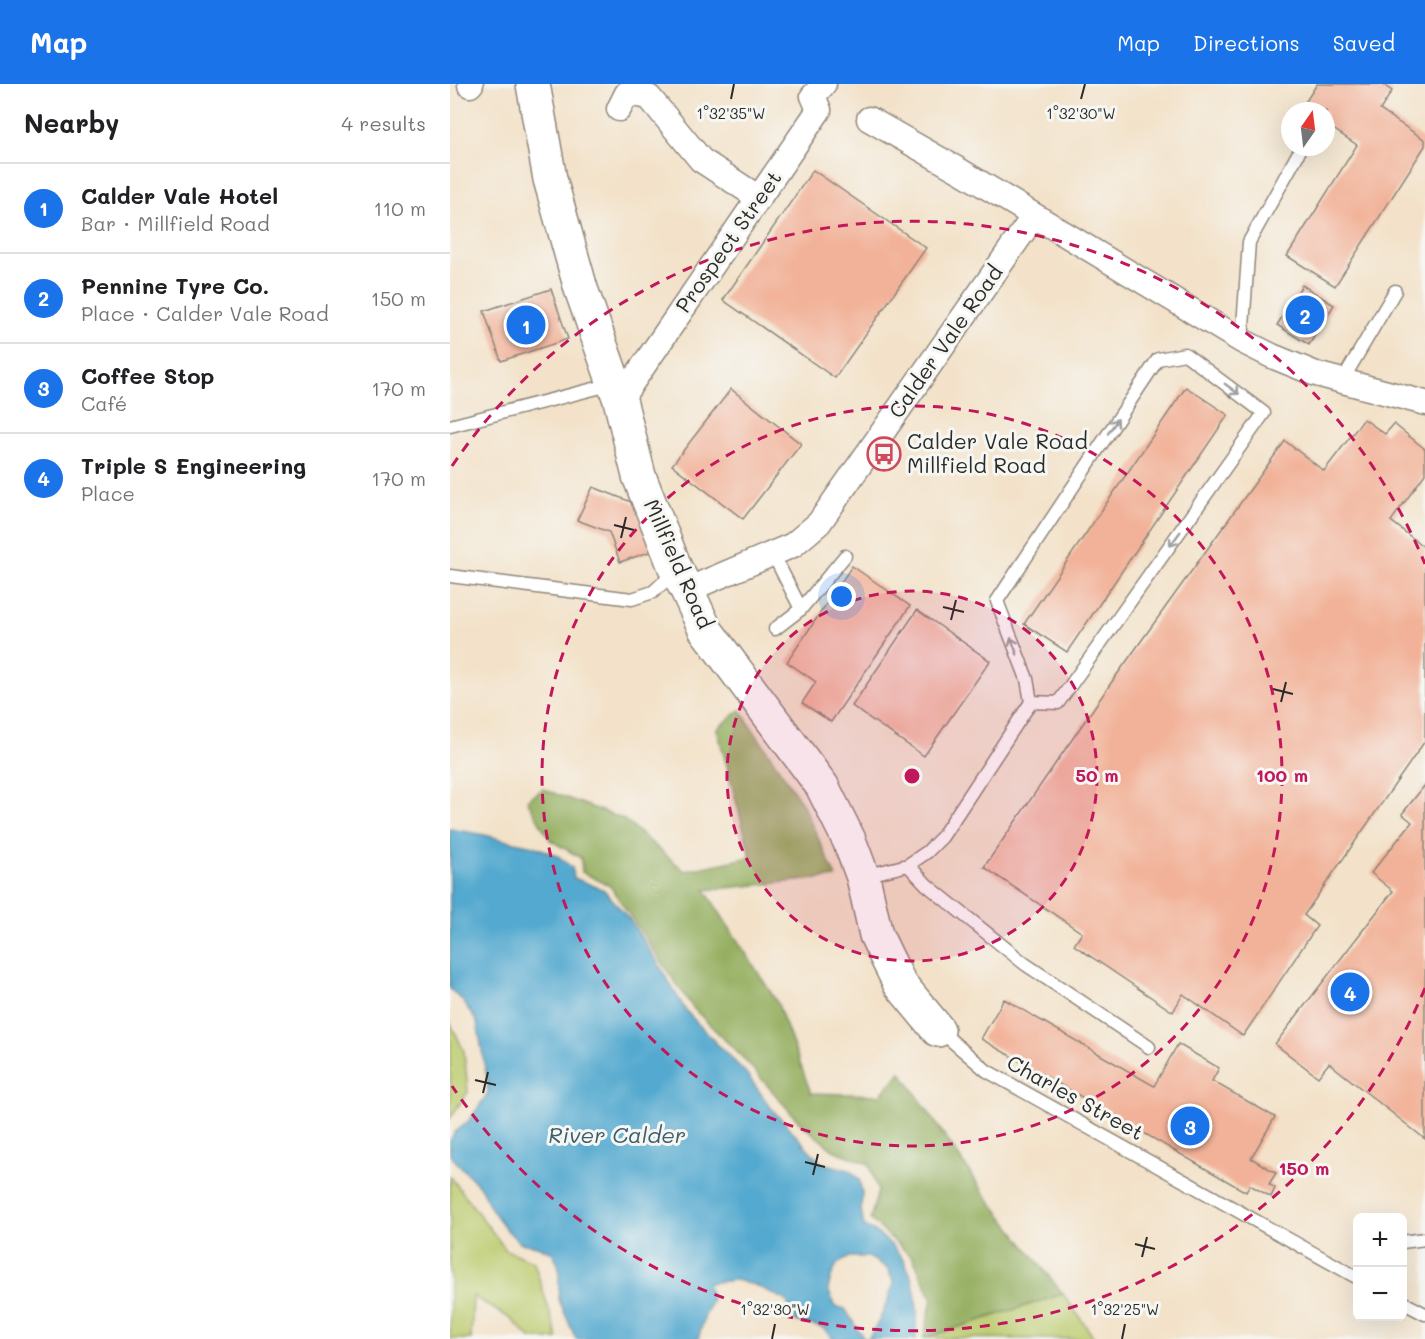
<!DOCTYPE html>
<meta charset="utf-8">
<style>
body{margin:0;font-family:Mali,sans-serif;background:#f6f6f6;color:#202124}
.controls{position:absolute;right:18px;bottom:18px;display:grid;overflow:hidden;border-radius:9px;box-shadow:0 6px 24px #0002}
.controls button{width:54px;height:54px;display:grid;place-items:center;padding:0;border:0;border-bottom:2px solid #e0e0e0;background:#fff;color:#202124;font:30px sans-serif}
.compass{position:absolute;left:831px;top:18px;width:54px;height:54px;border-radius:50%;background:#fff;box-shadow:0 6px 24px #0002;rotate:14deg}
.you{position:absolute;left:392px;top:513px;width:21px;height:21px;margin:-15px;border:4px solid #fff;border-radius:50%;background:#1a73e8;box-shadow:0 0 0 9px #1a73e833}
.badge{display:grid;place-items:center;width:39px;height:39px;border-radius:50%;background:#1a73e8;color:#fff;font-size:20px;font-weight:700}
.pin{position:absolute;translate:-50% -50%;border:3px solid #fff;box-shadow:0 2px 6px #0006}
.list{margin:0;padding:0;list-style:none}
h2{display:flex;justify-content:space-between;align-items:center;height:78px;margin:0;padding:0 24px;font-size:26px}
h2 small{font-size:20px;font-weight:400;color:#757577}
.list li{display:grid;grid-template-columns:39px 1fr auto;gap:18px;align-items:center;box-sizing:border-box;height:90px;padding:0 24px;border-top:2px solid #e0e0e0}
.list b{display:block;font-size:22px;white-space:nowrap}
.list p{margin:0;font-size:20px;white-space:nowrap;color:#757577}
.list em{font-size:20px;font-style:normal;color:#757577}
.map{position:relative;flex:none;width:975px;height:1255px;overflow:hidden}
header{display:flex;align-items:center;gap:36px;box-sizing:border-box;height:84px;padding:0 30px;background:#1a73e8;color:#fff}
header strong{font-size:28px}
nav{display:flex;gap:33px;margin-inline-start:auto;font-size:21px}
main{display:flex}
aside{flex:1;background:#fff}
.map>svg:first-child{display:block}
.green{fill:#bccb6d;stroke:#747b4c;stroke-width:1.5}
.forest{fill:#95af60;stroke:#606d46;stroke-width:1.5}
.water{fill:#52a9cf;stroke:#3e6a7d;stroke-width:1.5}
.building{fill:#f2b299}
.lines{fill:none;stroke-linecap:round;stroke-linejoin:round}
.lane-casing{stroke:#8f867a;stroke-width:15}
.street-casing{stroke:#8f867a;stroke-width:27}
.secondary-casing{stroke:#8f867a;stroke-width:36}
.lane{stroke:#fff;stroke-width:12}
.street{stroke:#fff;stroke-width:24}
.secondary{stroke:#fff;stroke-width:33}
.oneway{stroke:#a0a0a0}
.ticks{fill:none;stroke:#2b2b2b;stroke-width:2}
.ring{fill:none;stroke:#c2185b;stroke-width:3;stroke-dasharray:10 8}
.labels{text-anchor:middle;stroke-width:6;stroke-linejoin:round;paint-order:stroke}
.street-label{font-size:21px;fill:#2b2b2b;stroke:#f6f6f2}
.poi-label{font-size:21px;fill:#2b2b2b;stroke:#f6f6f2;text-anchor:start}
.water-label{font-size:22px;font-style:italic;fill:#3b5d6d;stroke:#f6f6f2}
.ticks-label{font-size:15px;text-anchor:middle;fill:#2b2b2b;stroke:#f6f6f2;stroke-width:6;stroke-linejoin:round;paint-order:stroke}
.centre{fill:#c2185b;stroke:#f6f6f2;stroke-width:3}
.ring-label{font-size:18px;text-anchor:middle;font-weight:bold;fill:#c2185b;stroke:#f6f6f2;stroke-width:6;stroke-linejoin:round;paint-order:stroke}
</style>
<header>
<strong>Map</strong>
<nav><a>Map</a><a>Directions</a><a>Saved</a></nav>
</header>
<main>
<aside>
<h2>Nearby<small>4 results</small></h2>
<ul class="list">
<li><span class="badge">1</span><div><b>Calder Vale Hotel</b><p>Bar · Millfield Road</p></div><em>110 m</em></li>
<li><span class="badge">2</span><div><b>Pennine Tyre Co.</b><p>Place · Calder Vale Road</p></div><em>150 m</em></li>
<li><span class="badge">3</span><div><b>Coffee Stop</b><p>Café</p></div><em>170 m</em></li>
<li><span class="badge">4</span><div><b>Triple S Engineering</b><p>Place</p></div><em>170 m</em></li>
</ul>
</aside>
<div class="map">
<svg width="975" height="1255" viewBox="0 0 975 1255">
<rect width="100%" height="100%" fill="#f6f6f2"/>
<filter id="ink" filterUnits="userSpaceOnUse"><feTurbulence type="fractalNoise" baseFrequency=".0167" numOctaves="2"/><feDisplacementMap in="SourceGraphic" scale="12" xChannelSelector="R" yChannelSelector="G"/><feConvolveMatrix kernelMatrix="1 2 1 2 8 2 1 2 1" color-interpolation-filters="sRGB"/></filter>
<filter id="wash" filterUnits="userSpaceOnUse"><feTurbulence type="fractalNoise" baseFrequency=".008" numOctaves="4" result="noise"/><feDisplacementMap in="SourceGraphic" scale="24" xChannelSelector="R" yChannelSelector="G"/><feGaussianBlur stdDeviation="1.35" result="paint"/><feColorMatrix in="noise" values="0 0 0 0 0 0 0 0 0 0 0 0 0 0 0 0 0 1.4 0 .05"/><feComposite in="paint" operator="in"/></filter>
<g filter="url(#wash)">
<rect width="100%" height="100%" fill="#f3e2c9"/>
<g class="green">
<path d="M 0,938 L 14,967 L 18,1008 L 0,1034 Z"/>
<path d="M 0,1092 L 56,1166 L 84,1178 L 108,1255 L 81,1255 L 61,1235 L 23,1212 L 21,1255 L 0,1255 Z"/>
<path d="M 613,1210 L 645,1255 L 474,1254 Z"/>
</g>
<path class="forest" d="M 290,626 L 352,719 L 386,793 L 255,806 L 327,918 L 361,1009 L 430,1011 L 451,988 L 533,1108 L 613,1210 L 474,1254 L 482,1215 L 463,1174 L 420,1135 L 428,1107 L 419,1080 L 383,1066 L 350,1039 L 296,977 L 243,924 L 160,802 L 132,788 L 131,774 L 100,756 L 77,716 L 93,705 L 173,735 L 235,787 L 301,773 L 267,645 Z"/>
<path class="water" d="M 0,745 L 35,751 L 54,756 L 84,762 L 108,772 L 122,784 L 124,794 L 154,806 L 180,836 L 208,879 L 236,927 L 266,959 L 296,989 L 321,1024 L 371,1079 L 399,1086 L 409,1095 L 412,1109 L 411,1125 L 414,1142 C 449,1159 466,1188 467,1227 C 467,1237 465,1245 466,1255 L 418,1255 C 430,1239 437,1218 444,1199 L 437,1184 L 419,1173 L 399,1173 L 387,1180 L 381,1193 L 378,1205 L 384,1222 L 395,1225 L 414,1255 L 383,1255 L 373,1244 L 346,1237 L 336,1216 L 305,1201 L 285,1196 L 257,1199 L 262,1216 L 255,1232 L 248,1255 L 126,1255 L 109,1216 L 109,1183 L 103,1169 L 87,1162 L 70,1159 L 56,1145 L 42,1126 L 30,1103 L 0,1071 L 0,1057 L 5,1048 L 17,1039 L 28,1024 L 38,1009 L 37,994 L 27,938 L 12,916 L 0,905 Z"/>
<g id="blocks">
<g class="building">
<path d="M 867,0 L 932,0 L 942,7 L 930,26 L 975,56 L 975,62 L 885,202 L 837,172 L 907,61 L 876,40 L 876,27 L 855,27 L 851,25 Z"/>
<path d="M 363,86 L 476,164 L 385,294 L 273,216 Z"/>
<path d="M 852,201 L 884,221 L 859,261 L 827,241 Z"/>
<path d="M 101,205 L 118,255 L 51,277 L 34,227 Z"/>
<path d="M 736,303 L 778,331 L 617,568 L 574,540 Z"/>
<path d="M 281,305 L 351,360 L 293,435 L 222,381 Z"/>
<path d="M 914,335 L 935,350 L 944,340 L 975,365 L 975,390 L 941,437 L 975,464 L 975,657 L 854,831 L 867,842 L 793,952 L 733,910 L 723,928 L 624,861 L 632,849 L 534,783 L 661,599 L 835,357 L 874,387 Z"/>
<path d="M 143,403 L 184,419 L 202,467 L 170,478 L 159,448 L 127,436 Z"/>
<path d="M 402,482 L 460,522 L 381,638 L 352,619 L 366,598 L 337,578 Z"/>
<path d="M 467,526 L 540,577 L 474,672 L 402,622 Z"/>
<path d="M 975,701 L 975,1055 L 879,979 L 868,993 L 825,960 L 943,807 L 921,789 L 962,738 L 952,730 Z"/>
<path d="M 554,915 L 704,1002 L 728,960 L 769,984 L 762,997 L 825,1033 L 801,1074 L 826,1089 L 819,1100 L 825,1104 L 821,1113 L 800,1101 L 796,1108 L 531,955 Z"/>
</g>
</g>
</g>
<g filter="url(#ink)">
<use href="#blocks" fill-opacity="0" stroke="#8f867a" stroke-width="1.5"/>
<g class="lines">
<g class="lane-casing">
<g id="lane">
<path d="M 792,257 L 799,158 L 848,70"/>
<path d="M 892,297 L 945,207"/>
<path d="M 0,342 L 163,300"/>
<path d="M 323,470 L 351,525 L 395,472"/>
<path d="M 0,492 L 182,515 L 203,508 L 226,487"/>
<path d="M 325,545 L 351,525"/>
<path d="M 458,781 L 477,801 L 575,880 L 699,963"/>
<path d="M 414,792 L 458,781 L 477,768 L 492,753 L 581,618 L 577,595 L 547,517 L 708,275 L 735,270 L 814,329 L 608,619 L 581,618"/>
<path d="M 489,946 L 537,987 L 908,1194"/>
<path d="M 952,1158 L 975,1155"/>
<path d="M 952,1218 L 975,1230"/>
</g>
</g>
<g class="street-casing">
<g id="street">
<path d="M 20,1 L 21,0"/>
<path d="M 169,25 L 177,9 L 199,13 L 251,76 L 309,114"/>
<path d="M 419,35 L 512,88 L 792,257 L 822,272 L 866,290 L 975,319"/>
<path d="M 170,316 L 369,26 L 363,12 L 374,0"/>
<path d="M 237,506 L 343,461 L 369,439 L 584,132"/>
</g>
</g>
<g class="secondary-casing">
<path id="secondary" d="M 83,0 L 100,95 L 131,205 L 170,316 L 189,392 L 226,486 L 237,506 L 255,545 L 372,702 L 399,756 L 413,793 L 426,851 L 437,874 L 450,900 L 488,946"/>
</g>
<use href="#lane" class="lane"/>
<use href="#street" class="street"/>
<use href="#secondary" class="secondary"/>
</g>
<defs><path id="oneway-shaft" d="M-6 0H5M1.5-3L5.5 0L1.5 3" fill="none" stroke-width="1.6" stroke-linecap="round" stroke-linejoin="round" transform="scale(1.5)"/></defs>
<g class="oneway">
<use href="#oneway-shaft" transform="translate(782 305) rotate(36)"/>
<use href="#oneway-shaft" transform="translate(663 342) rotate(-56)"/>
<use href="#oneway-shaft" transform="translate(725 455) rotate(126)"/>
<use href="#oneway-shaft" transform="translate(564 562) rotate(-111)"/>
</g>
</g>
<path class="ticks" d="M 281,15 L 284,0M 631,15 L 635,0M 164,441 L 184,446M 171,454 L 176,433M 493,523 L 514,528M 501,536 L 506,516M 823,605 L 843,610M 831,618 L 836,598M 25,996 L 46,1001M 33,1009 L 38,988M 355,1078 L 375,1083M 363,1091 L 368,1070M 685,1160 L 705,1165M 692,1173 L 697,1153M 322,1255 L 325,1240M 672,1255 L 675,1240"/>
<circle cx="462" cy="692" r="185" fill="#c2185b" fill-opacity=".12"/>
<g class="ring">
<circle cx="462" cy="692" r="185"/>
<circle cx="462" cy="692" r="370"/>
<path d="M975 904A555 555 0 0 1 2 1002M2 382A555 555 0 0 1 975 480"/>
</g>
<defs>
<g id="bus-ring" transform="scale(1.725)"><circle r="9.5" fill="#f6f6f2" stroke="#d1495b" stroke-width="1.5"/><path d="M-5-6H5V4H4V6H2V4H-2V6H-4V4H-5ZM-3.5-4V0h7V-4ZM-3.5 1.2v1.5H-2V1.2ZM2 1.2v1.5H3.5V1.2Z" fill="#d1495b"/></g>
</defs>
<g fill-rule="evenodd">
<use href="#bus-ring" x="434" y="370"/>
</g>
<g class="labels">
<g class="street-label">
<text transform="translate(279 158) rotate(-55)" y="7">Prospect Street</text>
<text transform="translate(496 258) rotate(-55)" y="7">Calder Vale Road</text>
<text transform="translate(228 480) rotate(66)" y="7">Millfield Road</text>
<text transform="translate(625 1014) rotate(29)" y="7">Charles Street</text>
</g>
<g class="poi-label">
<text x="457" y="365">Calder Vale Road<tspan x="457" dy="24">Millfield Road</tspan></text>
</g>
<g class="water-label">
<text x="167" y="1059">River Calder</text>
</g>
</g>
<g class="ticks-label">
<text x="281" y="35">1°32'35"W</text>
<text x="631" y="35">1°32'30"W</text>
<text x="325" y="1231">1°32'30"W</text>
<text x="675" y="1231">1°32'25"W</text>
</g>
<circle cx="462" cy="692" r="9" class="centre"/>
<g class="ring-label">
<text x="647" y="698">50 m</text>
<text x="832" y="698">100 m</text>
<text x="854" y="1091">150 m</text>
</g>
</svg>
<div class="controls">
<button>+</button>
<button>−</button>
</div>
<svg class="compass" viewBox="-18 -18 36 36"><path d="M0-13l5 13h-10z" fill="#e53935"/><path d="M0 13l5-13h-10z" fill="#757577"/></svg>
<div class="you"></div>
<div class="pin badge" style="left:76px;top:241px">1</div>
<div class="pin badge" style="left:855px;top:231px">2</div>
<div class="pin badge" style="left:740px;top:1042px">3</div>
<div class="pin badge" style="left:900px;top:908px">4</div>
</div>
</main>
